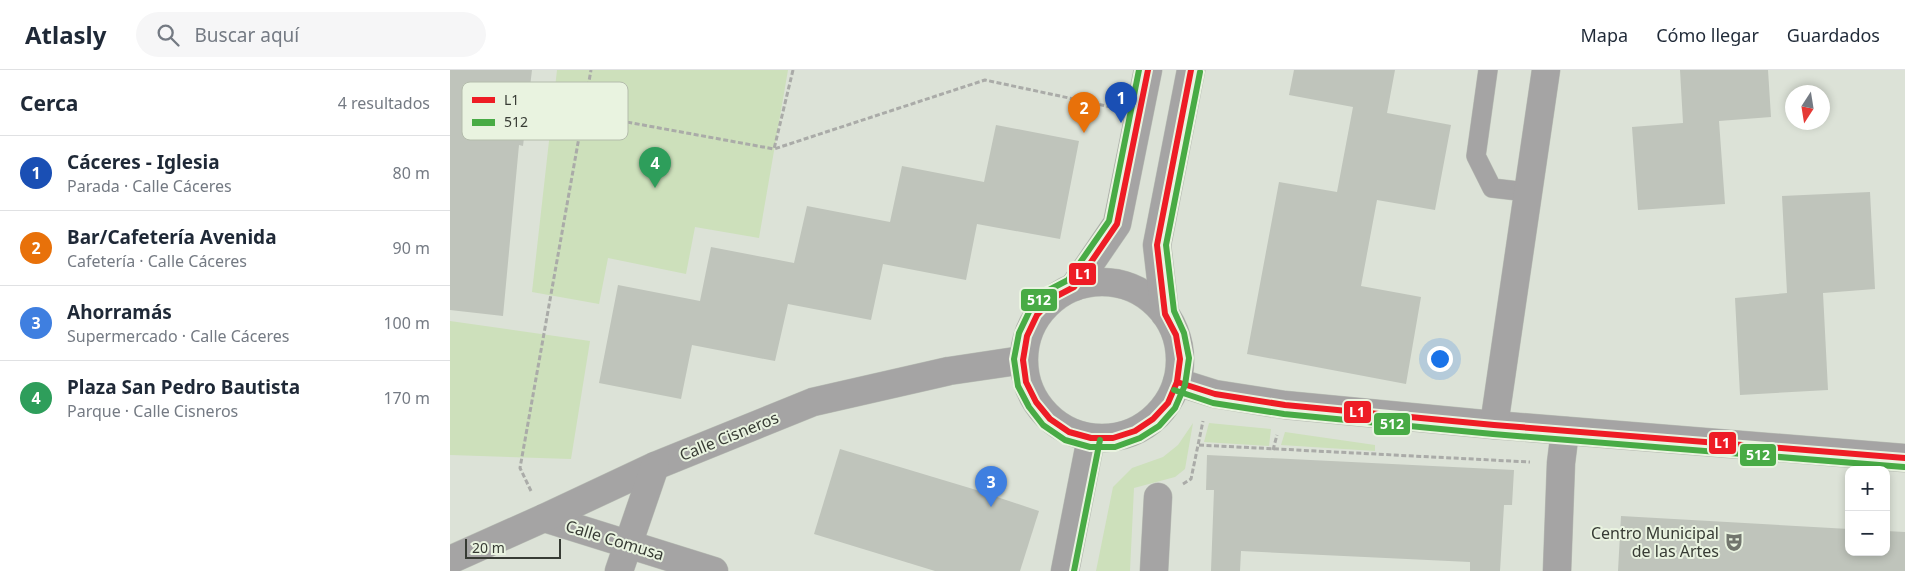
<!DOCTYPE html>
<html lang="es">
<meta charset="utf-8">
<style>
body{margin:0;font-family:"Noto Sans",sans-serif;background:#f6f6f7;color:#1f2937}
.controls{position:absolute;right:15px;bottom:15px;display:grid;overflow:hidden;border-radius:10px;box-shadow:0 2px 8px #0003}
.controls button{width:45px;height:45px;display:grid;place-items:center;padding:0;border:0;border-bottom:1px solid #e0e1e3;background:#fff;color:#1f2937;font:25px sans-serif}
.compass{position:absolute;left:1335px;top:15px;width:45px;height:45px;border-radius:50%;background:#fff;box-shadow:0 2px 8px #0003;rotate:192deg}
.scale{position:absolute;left:15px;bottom:12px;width:96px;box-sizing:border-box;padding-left:5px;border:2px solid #373b34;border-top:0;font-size:14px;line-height:18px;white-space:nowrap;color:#373b34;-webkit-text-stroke:4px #e9f3e0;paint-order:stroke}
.you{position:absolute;left:989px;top:288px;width:18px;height:18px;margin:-12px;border:4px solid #fff;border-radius:50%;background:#1a73e8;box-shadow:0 0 0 8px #1a73e833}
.badge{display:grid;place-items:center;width:32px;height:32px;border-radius:50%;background:#db2777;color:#fff;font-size:16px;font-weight:700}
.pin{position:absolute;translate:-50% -41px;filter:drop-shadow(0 1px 2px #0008)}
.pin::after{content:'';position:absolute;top:26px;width:18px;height:15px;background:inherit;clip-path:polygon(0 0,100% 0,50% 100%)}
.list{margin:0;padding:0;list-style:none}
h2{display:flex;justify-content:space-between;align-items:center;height:65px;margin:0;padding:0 20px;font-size:21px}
h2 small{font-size:16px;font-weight:400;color:#747a83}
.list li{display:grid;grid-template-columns:32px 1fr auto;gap:15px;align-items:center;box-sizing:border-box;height:75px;padding:0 20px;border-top:1px solid #e0e1e3}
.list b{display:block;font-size:19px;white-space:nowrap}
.list p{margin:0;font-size:16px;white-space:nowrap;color:#747a83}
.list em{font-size:16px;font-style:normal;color:#747a83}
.icon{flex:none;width:28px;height:28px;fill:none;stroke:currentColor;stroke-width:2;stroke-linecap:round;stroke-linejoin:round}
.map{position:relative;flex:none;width:1455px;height:501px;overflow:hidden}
header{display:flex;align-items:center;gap:30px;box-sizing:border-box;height:70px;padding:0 25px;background:#fff;border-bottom:1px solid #e0e1e3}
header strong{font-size:24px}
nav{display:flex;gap:28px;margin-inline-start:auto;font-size:18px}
.search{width:350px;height:45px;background:#f6f6f7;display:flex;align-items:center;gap:12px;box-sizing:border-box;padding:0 18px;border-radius:28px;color:#747a83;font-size:19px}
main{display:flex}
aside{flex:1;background:#fff}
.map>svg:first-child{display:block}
.green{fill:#cde0bb}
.building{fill:#bfc4bb}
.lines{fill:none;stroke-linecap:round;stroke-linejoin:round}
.service-casing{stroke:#bbc0b7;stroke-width:20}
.minor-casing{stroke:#bbc0b7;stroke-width:29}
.path{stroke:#aaaba8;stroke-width:3;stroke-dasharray:5 2.5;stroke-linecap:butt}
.service{stroke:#a5a4a4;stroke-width:19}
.minor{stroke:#a5a4a4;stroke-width:28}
.bus-1-casing{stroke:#e9f3e0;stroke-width:10}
.bus-2-casing{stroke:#e9f3e0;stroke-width:10}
.bus-1{stroke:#ee1c25;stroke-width:6}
.bus-2{stroke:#48ab45;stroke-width:6}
.labels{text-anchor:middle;stroke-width:4;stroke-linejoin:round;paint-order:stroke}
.street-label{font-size:16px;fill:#373b34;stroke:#e9f3e0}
.poi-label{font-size:16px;fill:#373b34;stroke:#e9f3e0;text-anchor:end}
.key{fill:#e9f3e0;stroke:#b4bcac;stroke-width:1}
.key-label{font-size:14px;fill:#373b34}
.line-badge{stroke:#e9f3e0;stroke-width:2}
.badge-label{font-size:14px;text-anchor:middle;font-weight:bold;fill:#fff}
</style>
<header>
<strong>Atlasly</strong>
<div class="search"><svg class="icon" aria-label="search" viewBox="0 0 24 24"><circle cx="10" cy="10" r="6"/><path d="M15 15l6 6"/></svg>Buscar aquí</div>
<nav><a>Mapa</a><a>Cómo llegar</a><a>Guardados</a></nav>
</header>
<main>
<aside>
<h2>Cerca<small>4 resultados</small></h2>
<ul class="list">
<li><span class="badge" style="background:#1a4fb4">1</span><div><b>Cáceres - Iglesia</b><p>Parada · Calle Cáceres</p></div><em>80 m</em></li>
<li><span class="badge" style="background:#e8710a">2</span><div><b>Bar/Cafetería Avenida</b><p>Cafetería · Calle Cáceres</p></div><em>90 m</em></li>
<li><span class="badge" style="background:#3f7fe0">3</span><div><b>Ahorramás</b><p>Supermercado · Calle Cáceres</p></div><em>100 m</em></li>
<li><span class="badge" style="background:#2e9e5b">4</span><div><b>Plaza San Pedro Bautista</b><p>Parque · Calle Cisneros</p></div><em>170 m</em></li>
</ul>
</aside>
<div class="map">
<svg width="1455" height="501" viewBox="0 0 1455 501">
<rect width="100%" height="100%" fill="#dce2d7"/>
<g class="green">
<path d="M 107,0 L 338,0 L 309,168 L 245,157 L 236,204 L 158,188 L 149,234 L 82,222 Z"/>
<path d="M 0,251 L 140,271 L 121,389 L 0,385 Z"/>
<path d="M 743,353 L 735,399 L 725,407 L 684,418 L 680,501 L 646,501 L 663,417 L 682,398 L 713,387 L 728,375 Z"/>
<path d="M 759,353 L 821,359 L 819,376 L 754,372 Z"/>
<path d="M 835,362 L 925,375 L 925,381 L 831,375 Z"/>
</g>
<g class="building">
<path d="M 0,0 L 82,0 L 73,76 L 69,75 L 53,246 L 0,240 Z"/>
<path d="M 844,0 L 945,0 L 937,43 L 1001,55 L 985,140 L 927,130 L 911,216 L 971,227 L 956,314 L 797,284 L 829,112 L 887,122 L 903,37 L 839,25 Z"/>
<path d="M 1230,0 L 1318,0 L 1321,47 L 1269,51 L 1275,134 L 1188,140 L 1182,57 L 1233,53 Z"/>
<path d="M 546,55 L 629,71 L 610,169 L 527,154 L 516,210 L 433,194 L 421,250 L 338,234 L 325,291 L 242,275 L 231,329 L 149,313 L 168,215 L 250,231 L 261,177 L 344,193 L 357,136 L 440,152 L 452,96 L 534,112 Z"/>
<path d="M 1420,122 L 1425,219 L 1373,223 L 1378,320 L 1290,325 L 1285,228 L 1337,223 L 1332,126 Z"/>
<path d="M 390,379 L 523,419 L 589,441 L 570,501 L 485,501 L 364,464 Z"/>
<path d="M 757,385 L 1064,400 L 1062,435 L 1054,435 L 1050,501 L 1020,501 L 1020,492 L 791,481 L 790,501 L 761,501 L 764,420 L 756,420 Z"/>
<path d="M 1171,446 L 1399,459 L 1399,482 L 1436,482 L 1436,461 L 1455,462 L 1455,501 L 1168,501 Z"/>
</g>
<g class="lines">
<g class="service-casing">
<path id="service" d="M 1038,0 L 1026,86 L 1042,118 L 1077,122"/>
</g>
<g class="minor-casing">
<g id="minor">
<circle cx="652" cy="290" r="78"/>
<path d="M 624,217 L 667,154 L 698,0"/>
<path d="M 715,244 L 707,175 L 741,0"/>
<path d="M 727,312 L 765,324 L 835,335 L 1044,355 L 1455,388"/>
<path d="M 1044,355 L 1096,0"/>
<path d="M 94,448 L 264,501"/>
<path d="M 0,490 L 94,448 L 205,396 L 363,332 L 499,301 L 573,290"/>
<path d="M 169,501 L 205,396"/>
<path d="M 615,501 L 641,368"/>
<path d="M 704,501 L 708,427"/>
<path d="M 1107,501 L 1111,393 L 1115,361"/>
</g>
</g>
<g class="path">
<path d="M 343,0 L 324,79 L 535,10 L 661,37"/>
<path d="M 133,44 L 324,79"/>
<path d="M 749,375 L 1080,392"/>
<path d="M 823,380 L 827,365"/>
<path d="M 733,414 L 741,409 L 753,351"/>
<path d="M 81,421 L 70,398 L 141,0"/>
</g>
<use href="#service" class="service"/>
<use href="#minor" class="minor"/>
<g class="bus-1-casing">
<g id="bus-1">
<path d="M 698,0 L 667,154 L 624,217 L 603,228 L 587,245 L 577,266 L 573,290 L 576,312 L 586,332 L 600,349 L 619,362 L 641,368 L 663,368 L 685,361 L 703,349 L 718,333 L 727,312 L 730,289 L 726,265 L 715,244 L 707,175 L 741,0"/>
<path d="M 727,312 L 765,324 L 835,335 L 1044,355 L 1455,388"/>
</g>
</g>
<g class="bus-2-casing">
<g id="bus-2">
<path d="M 689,0 L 659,151 L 618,210 L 597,221 L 580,240 L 569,263 L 564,289 L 568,316 L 579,337 L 593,355 L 615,370 L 640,377 L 665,377 L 690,368 L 709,356 L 725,338 L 735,315 L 739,288 L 734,263 L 724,241 L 716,175 L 750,2"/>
<path d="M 724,320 L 763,333 L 834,344 L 1043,364 L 1454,397"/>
<path d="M 624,501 L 650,370"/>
</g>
</g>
<use href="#bus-1" class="bus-1"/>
<use href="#bus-2" class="bus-2"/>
</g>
<defs>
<g id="theatre-bare" transform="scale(1.5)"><path d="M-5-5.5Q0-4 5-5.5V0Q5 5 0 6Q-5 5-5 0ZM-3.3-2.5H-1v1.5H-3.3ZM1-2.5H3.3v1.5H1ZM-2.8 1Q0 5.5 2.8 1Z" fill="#71756d" stroke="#e9f3e0" stroke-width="2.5" paint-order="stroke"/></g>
</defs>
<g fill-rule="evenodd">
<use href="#theatre-bare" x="1284" y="472"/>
</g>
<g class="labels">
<g class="street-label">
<text transform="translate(279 366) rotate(-22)" y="6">Calle Cisneros</text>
<text transform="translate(165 470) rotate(17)" y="6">Calle Comusa</text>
</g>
<g class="poi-label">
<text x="1269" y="469">Centro Municipal<tspan x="1269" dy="18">de las Artes</tspan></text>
</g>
</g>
<rect x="12" y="12" width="166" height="58" rx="8" class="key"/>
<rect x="22" y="27" width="23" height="6" fill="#ee1c25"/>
<rect x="22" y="49" width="23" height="7" fill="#48ab45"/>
<g class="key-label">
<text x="54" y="35">L1</text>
<text x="54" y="57">512</text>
</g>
<g class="line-badge">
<rect x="618" y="192" width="29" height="24" rx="5" fill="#ee1c25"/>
<rect x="570" y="218" width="38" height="24" rx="5" fill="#48ab45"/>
<rect x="893" y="330" width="29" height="24" rx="5" fill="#ee1c25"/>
<rect x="923" y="342" width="38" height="24" rx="5" fill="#48ab45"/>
<rect x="1258" y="361" width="29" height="24" rx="5" fill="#ee1c25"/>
<rect x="1289" y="373" width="38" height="24" rx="5" fill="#48ab45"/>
</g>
<g class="badge-label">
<text x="633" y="209">L1</text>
<text x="589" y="235">512</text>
<text x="907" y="347">L1</text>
<text x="942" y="359">512</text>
<text x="1272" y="378">L1</text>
<text x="1308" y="390">512</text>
</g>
</svg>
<div class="controls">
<button>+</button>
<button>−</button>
</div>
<svg class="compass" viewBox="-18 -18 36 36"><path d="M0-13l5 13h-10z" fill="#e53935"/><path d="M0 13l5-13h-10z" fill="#747a83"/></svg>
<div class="scale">20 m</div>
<div class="you"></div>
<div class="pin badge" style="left:671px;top:53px;background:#1a4fb4">1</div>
<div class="pin badge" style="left:634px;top:63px;background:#e8710a">2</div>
<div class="pin badge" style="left:541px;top:437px;background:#3f7fe0">3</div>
<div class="pin badge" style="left:205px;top:118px;background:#2e9e5b">4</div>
</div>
</main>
